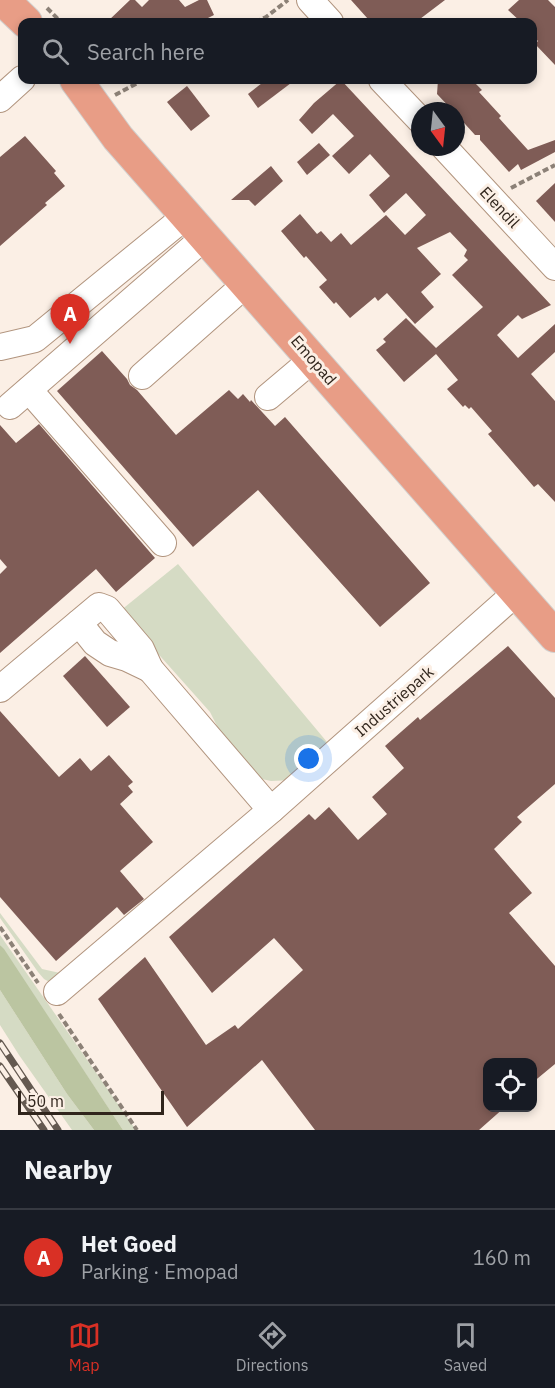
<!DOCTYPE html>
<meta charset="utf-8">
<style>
body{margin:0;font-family:"IBM Plex Sans",sans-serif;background:#242831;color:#f1f3f6}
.controls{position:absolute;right:18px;bottom:18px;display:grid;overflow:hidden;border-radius:12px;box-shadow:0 3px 9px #0003}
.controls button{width:54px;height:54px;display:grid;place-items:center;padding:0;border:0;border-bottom:2px solid #363941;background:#171b24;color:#f1f3f6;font:30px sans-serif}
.compass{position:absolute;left:411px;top:102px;width:54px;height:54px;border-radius:50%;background:#171b24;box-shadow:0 3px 9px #0003;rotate:165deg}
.scale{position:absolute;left:18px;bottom:15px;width:146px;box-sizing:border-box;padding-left:6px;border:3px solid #30251c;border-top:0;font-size:16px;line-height:21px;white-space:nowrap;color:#30251c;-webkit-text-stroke:4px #fbefe5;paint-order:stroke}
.you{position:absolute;left:309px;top:759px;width:21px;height:21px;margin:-15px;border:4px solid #fff;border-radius:50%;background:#1a73e8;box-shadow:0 0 0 9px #1a73e833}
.badge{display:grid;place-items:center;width:39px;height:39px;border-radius:50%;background:#d93025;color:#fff;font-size:20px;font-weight:700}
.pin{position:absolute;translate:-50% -50px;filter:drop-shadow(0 2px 3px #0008)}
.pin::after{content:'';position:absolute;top:32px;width:21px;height:18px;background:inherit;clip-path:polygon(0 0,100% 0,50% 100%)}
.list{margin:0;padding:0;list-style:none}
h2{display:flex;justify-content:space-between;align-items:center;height:78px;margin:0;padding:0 24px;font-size:26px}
h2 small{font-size:20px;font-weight:400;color:#9ea1a6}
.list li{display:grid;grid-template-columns:39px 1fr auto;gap:18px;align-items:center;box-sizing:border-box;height:96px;padding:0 24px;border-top:2px solid #363941}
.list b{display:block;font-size:22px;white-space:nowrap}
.list p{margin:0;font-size:20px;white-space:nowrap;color:#9ea1a6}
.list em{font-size:20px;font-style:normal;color:#9ea1a6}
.icon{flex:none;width:33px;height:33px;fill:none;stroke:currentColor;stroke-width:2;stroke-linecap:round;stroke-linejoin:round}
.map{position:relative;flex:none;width:555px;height:1130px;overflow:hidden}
.search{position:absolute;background:#171b24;box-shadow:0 3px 9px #0003;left:18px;right:18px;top:18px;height:66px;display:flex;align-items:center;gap:15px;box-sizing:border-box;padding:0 21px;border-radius:12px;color:#9ea1a6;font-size:22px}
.sheet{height:174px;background:#171b24}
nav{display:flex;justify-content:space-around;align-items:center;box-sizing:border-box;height:84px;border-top:2px solid #363941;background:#171b24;font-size:16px;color:#9ea1a6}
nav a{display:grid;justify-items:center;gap:3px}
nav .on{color:#d93025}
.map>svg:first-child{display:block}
.green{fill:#d5dbc4}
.forest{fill:#bbc5a1}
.building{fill:#7f5c56}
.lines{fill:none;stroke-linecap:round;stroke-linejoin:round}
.minor-casing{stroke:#b1947e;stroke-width:28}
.major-casing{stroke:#d1cfcd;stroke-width:34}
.path{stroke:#8c8177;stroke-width:4;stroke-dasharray:6 3;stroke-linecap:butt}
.minor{stroke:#fff;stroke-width:26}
.major{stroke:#e89d86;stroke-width:32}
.rail-casing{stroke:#645950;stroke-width:7}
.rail{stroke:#fbefe5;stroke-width:4.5;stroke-dasharray:14;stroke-linecap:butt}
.labels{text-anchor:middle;stroke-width:6;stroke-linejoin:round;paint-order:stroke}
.street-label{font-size:16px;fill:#30251c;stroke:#fbefe5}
</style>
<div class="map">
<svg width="555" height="1130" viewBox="0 0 555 1130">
<rect width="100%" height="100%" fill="#fbefe5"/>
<g class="green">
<path d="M 178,564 L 332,748 L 294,780 L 271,781 L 257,778 L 224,740 L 210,712 L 120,611 Z"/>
<path d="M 0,913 L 42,969 L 60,973 L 53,984 L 44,979 L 38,972 L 0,918 Z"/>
<path d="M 0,935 L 136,1130 L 123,1130 L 0,945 Z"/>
<path d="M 0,990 L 67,1094 L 94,1130 L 72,1130 L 19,1055 L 0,1025 Z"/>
</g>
<path class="forest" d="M 0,945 L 4,949 L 123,1130 L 94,1130 L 67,1094 L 0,990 Z"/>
<g class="building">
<path d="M 130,0 L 135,0 L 142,7 L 149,0 L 179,0 L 185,7 L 199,0 L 207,0 L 214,15 L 200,22 L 107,22 Z"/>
<path d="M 351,0 L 445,0 L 416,22 L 393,22 L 396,20 L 368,19 Z"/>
<path d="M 519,0 L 548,0 L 555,7 L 555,65 L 535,44 L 538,41 L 532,35 L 532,22 L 521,22 L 508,10 Z"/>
<path d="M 266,80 L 295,80 L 258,108 L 248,94 Z"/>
<path d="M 341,80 L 551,305 L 522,319 L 518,315 L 497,335 L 518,358 L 555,324 L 555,352 L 531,374 L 555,401 L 555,502 L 538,484 L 534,487 L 488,434 L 492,431 L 471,407 L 469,409 L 465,405 L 463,407 L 447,389 L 458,380 L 436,354 L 404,382 L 376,350 L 386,342 L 383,339 L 406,318 L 436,348 L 483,307 L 452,275 L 468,260 L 464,256 L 467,250 L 450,232 L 417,248 L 441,274 L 421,292 L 434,307 L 415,324 L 387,293 L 378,301 L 375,297 L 350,318 L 336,302 L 334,304 L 319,287 L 327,280 L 306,256 L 304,258 L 281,231 L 300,214 L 317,234 L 321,231 L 331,242 L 341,233 L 351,245 L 386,215 L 405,235 L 426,215 L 406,193 L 384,213 L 369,195 L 390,176 L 370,154 L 349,174 L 332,156 L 354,136 L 333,114 L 312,134 L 299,120 L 314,103 Z"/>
<path d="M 438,80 L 472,80 L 482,90 L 479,92 L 501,116 L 499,118 L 528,150 L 555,140 L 555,152 L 521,170 L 518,164 L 509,172 L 480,140 L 480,135 L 475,135 L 456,114 L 456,111 L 453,111 L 437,94 Z"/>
<path d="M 187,86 L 210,116 L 191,131 L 167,102 Z"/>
<path d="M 25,136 L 56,171 L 54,173 L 65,186 L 45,203 L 47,205 L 0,246 L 0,157 Z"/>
<path d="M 319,143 L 330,155 L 307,175 L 297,162 Z"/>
<path d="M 271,166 L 283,181 L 255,206 L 249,200 L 231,200 Z"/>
<path d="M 555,183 L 555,222 L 536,201 Z"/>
<path d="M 102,351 L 127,379 L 130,385 L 137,390 L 176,435 L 229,390 L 238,399 L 243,394 L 250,402 L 251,400 L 275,426 L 285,417 L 430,583 L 380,627 L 258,490 L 193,547 L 57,391 Z"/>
<path d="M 39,424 L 155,558 L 116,592 L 96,569 L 0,653 L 0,574 L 7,567 L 0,559 L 0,425 L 16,443 Z"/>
<path d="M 508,646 L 555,698 L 555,784 L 517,817 L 522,822 L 494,849 L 532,893 L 509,913 L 555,966 L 555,1064 L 532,1083 L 532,1062 L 488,1062 L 488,1107 L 505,1107 L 479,1130 L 315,1130 L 262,1060 L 187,1127 L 98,999 L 145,957 L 206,1045 L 235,1025 L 238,1029 L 303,970 L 274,938 L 212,993 L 169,937 L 309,814 L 315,820 L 329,807 L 358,840 L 387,814 L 372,797 L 404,768 L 385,746 L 418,717 L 420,720 Z"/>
<path d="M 85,656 L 130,707 L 107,727 L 63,676 Z"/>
<path d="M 0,711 L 59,777 L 80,758 L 91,771 L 109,755 L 133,782 L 128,786 L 133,792 L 120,804 L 153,842 L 120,871 L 144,899 L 124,915 L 117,907 L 56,961 L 0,897 Z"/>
</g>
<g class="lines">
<g class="minor-casing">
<g id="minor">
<path d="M 310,0 L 330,22"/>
<path d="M 382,80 L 420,120"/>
<path d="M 0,99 L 22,79"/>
<path d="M 444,147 L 555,267"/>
<path d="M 0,347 L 35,339 L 187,215"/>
<path d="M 142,376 L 247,283"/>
<path d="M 29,390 L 163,543"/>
<path d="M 268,397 L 313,359"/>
<path d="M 10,406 L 206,236"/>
<path d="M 79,623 L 95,643 L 110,653 L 127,658 L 150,669"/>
<path d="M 0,689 L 99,606 L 107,609 L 141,649 L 150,669 L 271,810"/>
<path d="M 57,992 L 271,810 L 517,592"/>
</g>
</g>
<g class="major-casing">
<g id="major">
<path d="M 3,0 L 26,22"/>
<path d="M 76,80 L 118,138 L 555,636"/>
</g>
</g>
<g class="path">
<path d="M 47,8 L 61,22"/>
<path d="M 255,22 L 266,17 L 288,0"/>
<path d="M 115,95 L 143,80"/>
<path d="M 511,188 L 555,165"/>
<path d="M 0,927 L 38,983"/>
<path d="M 59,1014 L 137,1130"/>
</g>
<use href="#minor" class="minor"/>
<use href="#major" class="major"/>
<g class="rail-casing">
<g id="rail">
<path d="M 0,1043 L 58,1130"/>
<path d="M 0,1066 L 44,1130"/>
</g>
</g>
<use href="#rail" class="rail"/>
</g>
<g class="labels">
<g class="street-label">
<text transform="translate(500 207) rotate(47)" y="6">Elendil</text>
<text transform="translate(314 360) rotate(49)" y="6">Emopad</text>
<text transform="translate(394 701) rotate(-41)" y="6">Industriepark</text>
</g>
</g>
</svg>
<div class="controls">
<button><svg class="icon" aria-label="locate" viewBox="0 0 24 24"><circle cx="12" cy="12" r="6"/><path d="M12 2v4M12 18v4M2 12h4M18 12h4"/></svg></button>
</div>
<svg class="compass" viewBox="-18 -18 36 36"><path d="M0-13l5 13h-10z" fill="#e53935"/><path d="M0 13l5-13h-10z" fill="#9ea1a6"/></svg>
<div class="scale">50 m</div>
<div class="you"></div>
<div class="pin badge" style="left:70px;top:344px">A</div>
<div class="search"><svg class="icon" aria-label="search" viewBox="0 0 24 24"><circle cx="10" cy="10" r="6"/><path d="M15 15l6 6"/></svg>Search here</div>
</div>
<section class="sheet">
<h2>Nearby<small></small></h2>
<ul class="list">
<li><span class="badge">A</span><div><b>Het Goed</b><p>Parking · Emopad</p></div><em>160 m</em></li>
</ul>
</section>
<nav>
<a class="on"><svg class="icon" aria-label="map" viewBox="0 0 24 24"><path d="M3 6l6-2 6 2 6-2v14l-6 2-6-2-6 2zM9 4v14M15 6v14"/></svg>Map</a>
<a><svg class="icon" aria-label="directions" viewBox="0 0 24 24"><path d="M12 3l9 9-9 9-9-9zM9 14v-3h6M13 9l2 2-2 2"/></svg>Directions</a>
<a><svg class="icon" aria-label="saved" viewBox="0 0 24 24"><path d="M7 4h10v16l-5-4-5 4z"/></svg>Saved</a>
</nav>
